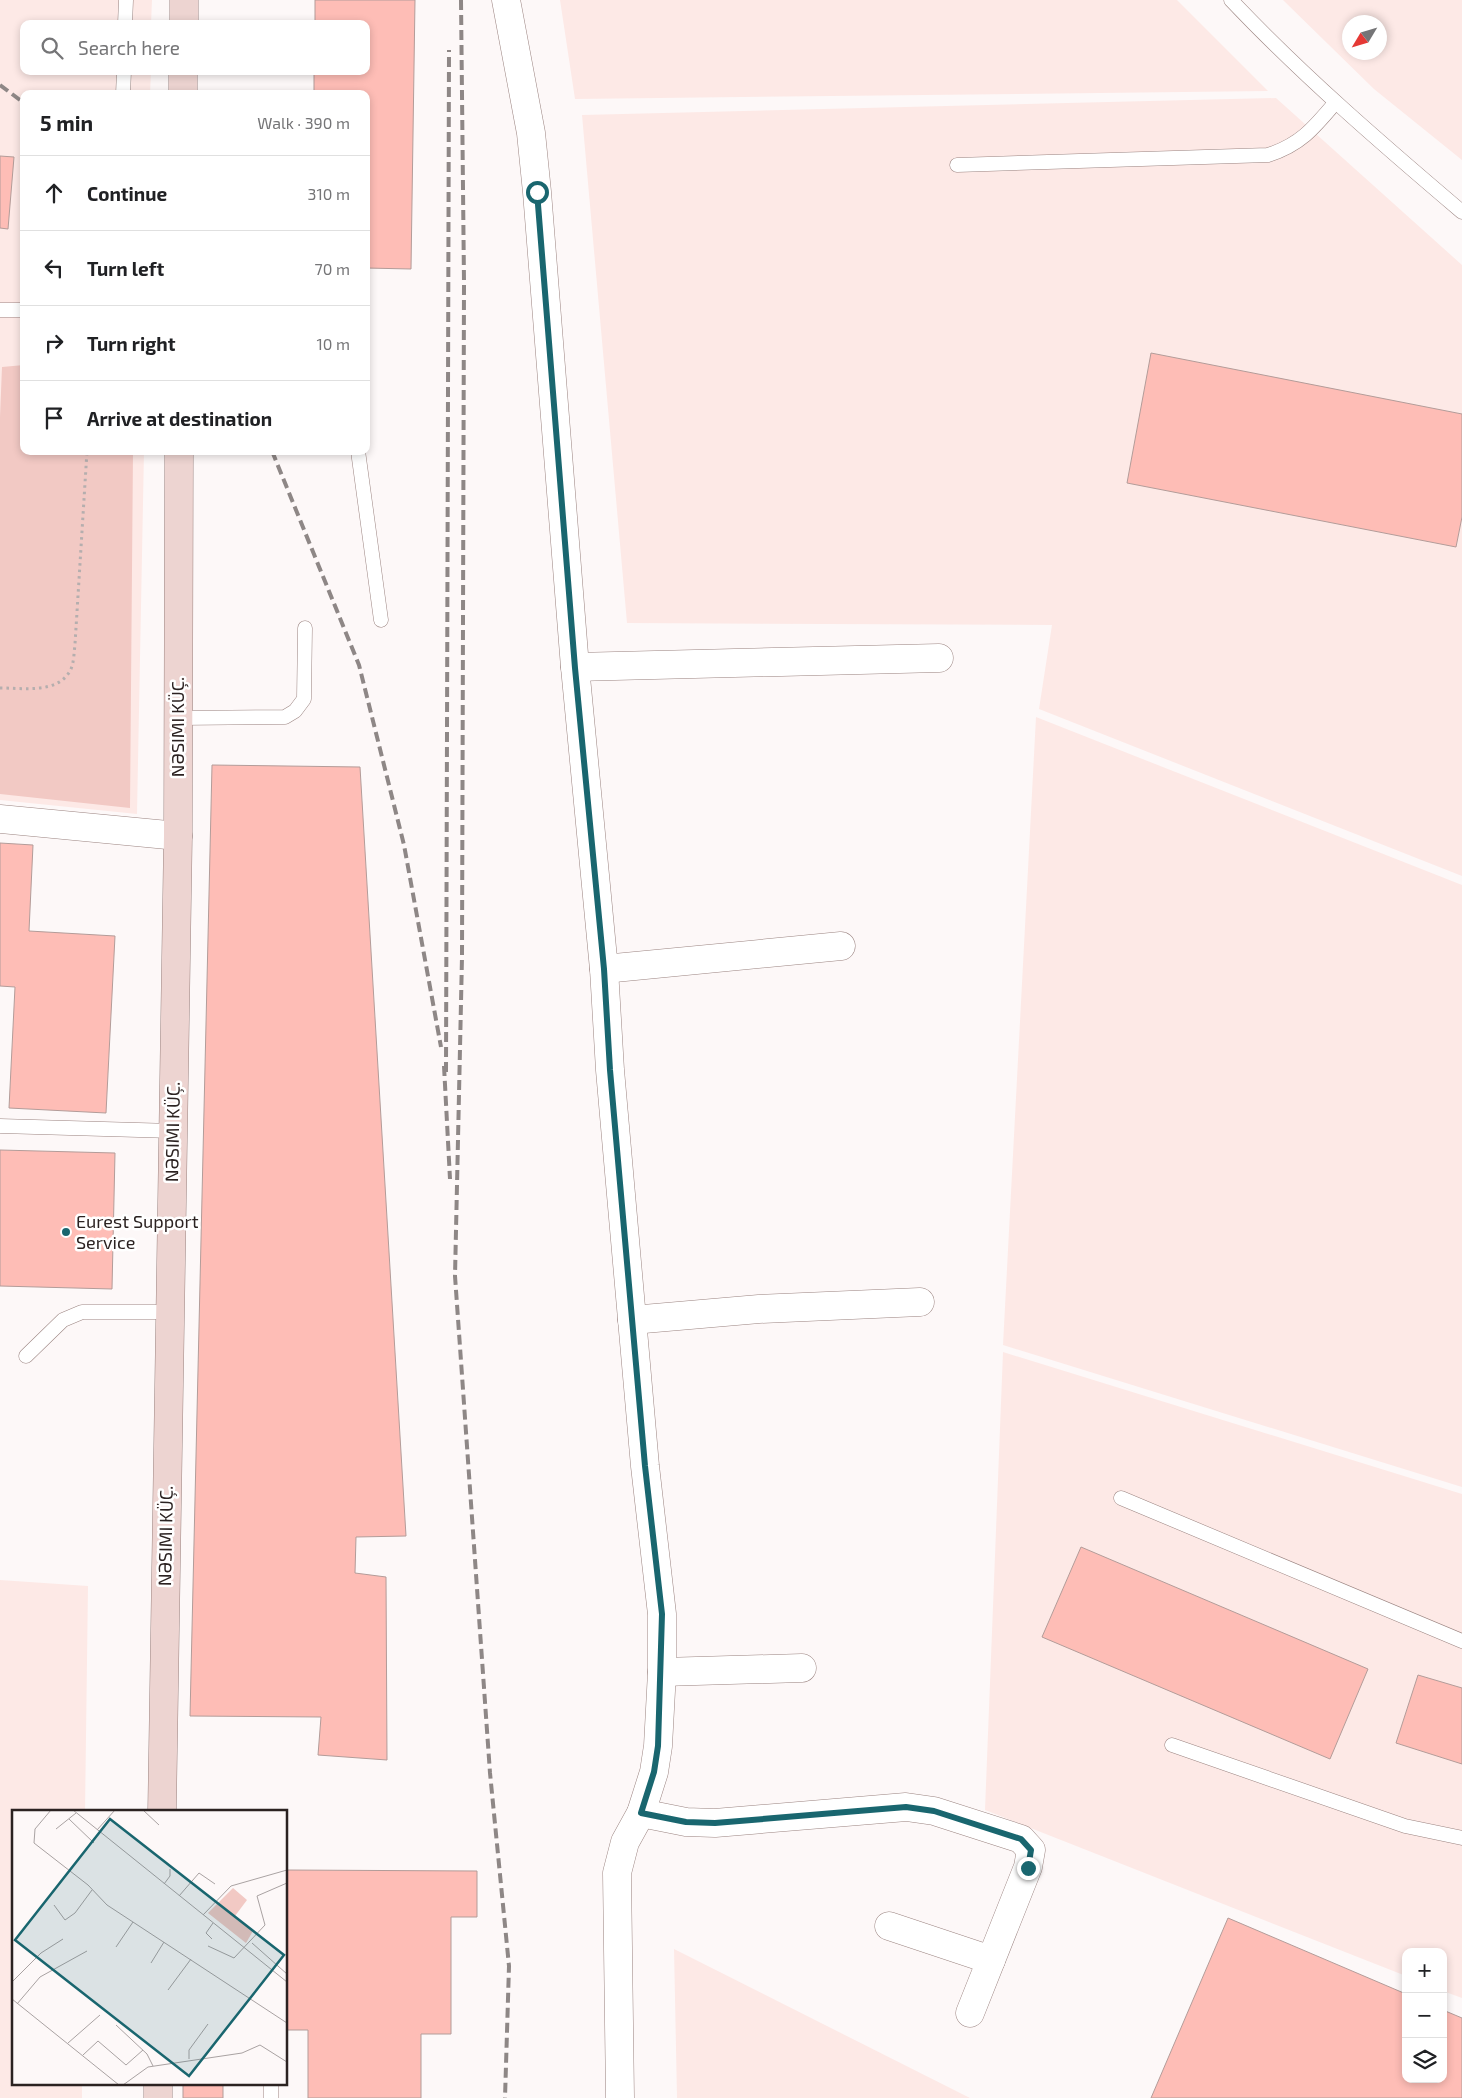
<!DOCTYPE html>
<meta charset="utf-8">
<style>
body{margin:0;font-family:"Exo 2",sans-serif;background:#f6f6f6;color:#202124}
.controls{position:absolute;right:15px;bottom:15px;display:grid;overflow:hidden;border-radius:10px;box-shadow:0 2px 8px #0003}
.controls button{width:45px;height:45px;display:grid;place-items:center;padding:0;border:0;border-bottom:1px solid #e0e0e0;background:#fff;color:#202124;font:25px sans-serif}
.compass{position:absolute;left:1342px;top:15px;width:45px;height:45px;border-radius:50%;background:#fff;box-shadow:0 2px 8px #0003;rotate:232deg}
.stop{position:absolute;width:15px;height:15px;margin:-11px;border:4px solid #19666f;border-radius:50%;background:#fff}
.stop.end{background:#19666f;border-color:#fff;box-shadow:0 1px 5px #0008}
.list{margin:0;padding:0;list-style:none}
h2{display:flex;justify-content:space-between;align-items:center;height:65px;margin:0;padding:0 20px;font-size:21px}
h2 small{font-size:16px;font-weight:400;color:#757577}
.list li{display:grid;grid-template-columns:32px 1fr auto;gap:15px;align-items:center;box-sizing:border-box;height:75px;padding:0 20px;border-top:1px solid #e0e0e0}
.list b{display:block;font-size:19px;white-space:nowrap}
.list em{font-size:16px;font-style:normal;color:#757577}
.icon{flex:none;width:28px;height:28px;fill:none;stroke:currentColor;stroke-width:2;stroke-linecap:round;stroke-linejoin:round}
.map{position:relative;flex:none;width:1462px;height:2098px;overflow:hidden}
.search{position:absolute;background:#fff;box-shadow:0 2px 8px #0003;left:20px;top:20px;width:350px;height:55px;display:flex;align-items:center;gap:12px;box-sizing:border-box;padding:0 18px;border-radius:10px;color:#757577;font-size:19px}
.panel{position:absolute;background:#fff;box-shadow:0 2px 8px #0003;left:20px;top:90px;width:350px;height:365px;border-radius:10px}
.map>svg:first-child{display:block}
.built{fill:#fde9e6;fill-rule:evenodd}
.green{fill:#f2c9c4}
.building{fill:#febdb6;stroke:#b39c99}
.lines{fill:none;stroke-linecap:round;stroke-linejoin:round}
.lane-casing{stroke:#9b8481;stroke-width:15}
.street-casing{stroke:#9b8481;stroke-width:29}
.secondary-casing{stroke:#9b8481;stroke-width:29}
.path{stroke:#b5aeae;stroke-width:3;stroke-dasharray:2.5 4;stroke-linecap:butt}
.lane{stroke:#fff;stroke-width:14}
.street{stroke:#fff;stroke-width:28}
.secondary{stroke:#edd4d1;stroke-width:28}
.rail{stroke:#8e8786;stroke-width:4;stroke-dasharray:10 5;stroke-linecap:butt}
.route{stroke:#19666f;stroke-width:6}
.poi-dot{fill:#19666f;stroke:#fff;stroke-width:2}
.labels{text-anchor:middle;stroke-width:5;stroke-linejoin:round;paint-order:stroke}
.street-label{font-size:18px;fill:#2b2221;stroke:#fff}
.poi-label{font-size:18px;fill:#2b2221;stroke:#fff;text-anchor:start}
.inset-road{fill:none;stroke:#a9a2a2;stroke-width:1}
.view{fill:#19666f;fill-opacity:0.15;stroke:#19666f;stroke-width:2.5}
.inset-edge{fill:none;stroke:#2b2221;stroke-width:2.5}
</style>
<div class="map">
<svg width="1462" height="2098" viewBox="0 0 1462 2098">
<rect width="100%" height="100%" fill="#fdf8f8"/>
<g class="built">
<path d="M 0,0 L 152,0 L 151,24 L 24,24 L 24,71 L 151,71 L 150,94 L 24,94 L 24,451 L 144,451 L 137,814 L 0,800 Z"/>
<path d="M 560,0 L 1177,0 L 1268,91 L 575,99 Z"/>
<path d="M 1283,0 L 1462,0 L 1462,160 L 1374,89 ZM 1380,22 L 1380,52 L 1350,52 L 1350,22 Z"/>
<path d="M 1276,98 L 1462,265 L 1462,876 L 1039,709 L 1052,625 L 627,623 L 582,115 Z"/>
<path d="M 1036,717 L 1462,885 L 1462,1487 L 1003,1345 Z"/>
<path d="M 1003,1352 L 1462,1494 L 1462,1998 L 1443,1991 L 1443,1952 L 1406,1952 L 1406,1976 L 985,1810 Z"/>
<path d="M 0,1580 L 88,1586 L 85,1812 L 14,1812 L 14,2084 L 82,2084 L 82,2098 L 0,2098 Z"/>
<path d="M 674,1949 L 970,2098 L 677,2098 Z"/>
</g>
<path class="green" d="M 24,365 L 24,451 L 133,451 L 130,808 L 0,794 L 0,417 L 2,367 Z"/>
<g class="building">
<path d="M 315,0 L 415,0 L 411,269 L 366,268 L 366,94 L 314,94 L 314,71 L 366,71 L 366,24 L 315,24 Z"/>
<path d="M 0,156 L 14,157 L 8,229 L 0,228 Z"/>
<path d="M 1151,353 L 1462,414 L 1462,517 L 1456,547 L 1127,483 Z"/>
<path d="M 212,765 L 360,767 L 406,1536 L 356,1537 L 355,1573 L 386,1577 L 387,1760 L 318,1755 L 321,1717 L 190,1716 Z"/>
<path d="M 0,843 L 33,845 L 29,931 L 115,936 L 106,1113 L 9,1108 L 15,987 L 0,986 Z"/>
<path d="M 0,1150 L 115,1153 L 112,1289 L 0,1286 Z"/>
<path d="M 1081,1547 L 1368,1669 L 1330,1759 L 1042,1637 Z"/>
<path d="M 1418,1675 L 1462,1688 L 1462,1764 L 1396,1743 Z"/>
<path d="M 286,1870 L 477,1871 L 477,1917 L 451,1917 L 451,2034 L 421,2034 L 421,2098 L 308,2098 L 308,2030 L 286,2030 Z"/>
<path d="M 1228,1918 L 1406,1994 L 1406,2079 L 1443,2079 L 1443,2010 L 1462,2018 L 1462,2098 L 1151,2098 Z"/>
<rect x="183" y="2084" width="40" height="14"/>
</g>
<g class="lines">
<g class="lane-casing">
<g id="lane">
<path d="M 1231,0 C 1303,76 1382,144 1462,212"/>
<path d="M 125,24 L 126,0"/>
<path d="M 123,94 L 124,71"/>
<path d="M 957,165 L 1268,155 C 1300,145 1314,128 1335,103"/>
<path d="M 0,310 L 24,310"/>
<path d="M 358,451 L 381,620"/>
<path d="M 178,718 L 285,717 L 295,711 L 304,699 L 305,628"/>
<path d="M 0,1126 L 173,1131"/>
<path d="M 26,1356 L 63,1320 L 82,1312 L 170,1312"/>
<path d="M 1121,1498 L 1462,1641"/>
<path d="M 1172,1745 L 1405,1826 L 1462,1838"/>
<path d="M 271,2098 L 271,2084"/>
</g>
</g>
<g class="street-casing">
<g id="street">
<path d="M 506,0 L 531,133 L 537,192 L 575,667 L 604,969 L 610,1070 L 645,1466 L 662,1614 L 662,1672 L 658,1746 L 654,1772 L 641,1813 L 625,1842 L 617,1873 L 620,2098"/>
<path d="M 575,667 L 939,658"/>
<path d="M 0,819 L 178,836"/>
<path d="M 604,969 L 841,946"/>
<path d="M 632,1320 L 759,1309 L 920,1302"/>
<path d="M 662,1672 L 802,1668"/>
<path d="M 641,1813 L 686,1822 L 715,1823 L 906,1807 L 934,1811 L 1021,1839 L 1031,1850 L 1028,1867 L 970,2013"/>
<path d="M 889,1926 L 991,1960"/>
</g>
</g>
<g class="secondary-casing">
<g id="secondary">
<path d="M 184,24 L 184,0"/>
<path d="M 183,94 L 183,71"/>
<path d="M 162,1812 L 178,836 L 179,451"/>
<path d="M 158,2098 L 158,2084"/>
</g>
</g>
<path class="path" d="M 0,688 C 23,688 57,694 70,671 C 74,664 74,652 75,644 L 87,451"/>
<use href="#lane" class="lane"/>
<use href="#street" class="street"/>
<use href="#secondary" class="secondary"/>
<g class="rail">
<path d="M 461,0 L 464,282 L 462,957 L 455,1276 L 490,1773 L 509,1966 L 505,2098"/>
<path d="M 0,85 L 24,103"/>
<path d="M 272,451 L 359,665 L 404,845 L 441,1047"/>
<path d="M 444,1066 L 450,1179"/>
<path d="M 446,1072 L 449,50"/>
</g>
</g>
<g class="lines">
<path class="route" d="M 537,192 L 575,668 L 604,969 L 610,1070 L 645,1466 L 662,1614 L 658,1746 L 654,1772 L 641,1813 L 686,1822 L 715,1823 L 906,1807 L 934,1811 L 1021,1839 L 1031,1850 L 1028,1868"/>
</g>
<circle class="poi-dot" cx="66" cy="1232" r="5"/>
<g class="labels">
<g class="street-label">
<text transform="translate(178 727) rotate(-90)" y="6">NƏSIMI KÜÇ.</text>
<text transform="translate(173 1132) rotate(-89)" y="6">NƏSIMI KÜÇ.</text>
<text transform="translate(166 1536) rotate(-89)" y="6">NƏSIMI KÜÇ.</text>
</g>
<g class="poi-label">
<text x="76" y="1228">Eurest Support<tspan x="76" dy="21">Service</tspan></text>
</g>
</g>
<g transform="translate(12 1810)">
<rect width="275" height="275" fill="#fdf8f8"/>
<path d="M 221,78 L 235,90 L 223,106 L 241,121 L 234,133 L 196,103 Z" fill="#f2c9c4"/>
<path class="inset-road" d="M 39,0 L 23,19 L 22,33 L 76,75 L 95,95 L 275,213M 61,0 L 275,172M 131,0 L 147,15M 57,9 L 82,33M 44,19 L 64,3M 85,20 L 103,0M 152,74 L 158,66 L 158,59M 167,86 L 187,63 L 203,74M 42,95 L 53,110 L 63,103 L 80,80M 191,105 L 219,76 L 275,60M 200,129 L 194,123 L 201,113M 240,133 L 275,164M 196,136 L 222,148 L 253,115 L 245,86 L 275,73M 104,137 L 121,112M 139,153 L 152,132M 0,172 L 29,143 L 51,129M 156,180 L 179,149M 0,189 L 107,275M 5,194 L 28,167 L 75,141M 104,215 L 135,244 L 141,256M 56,233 L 88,205M 71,245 L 86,231 L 114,255 L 131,240M 177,249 L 177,240 L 196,214M 111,275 L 136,257 L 230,243 L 248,235 L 275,252"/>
<path class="view" d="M 98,9 L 272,145 L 177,266 L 3,130 Z"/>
<rect width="275" height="275" class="inset-edge"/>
</g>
</svg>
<div class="controls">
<button>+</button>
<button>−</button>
<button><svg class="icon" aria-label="layers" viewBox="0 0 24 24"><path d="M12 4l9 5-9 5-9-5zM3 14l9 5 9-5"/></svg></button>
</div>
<svg class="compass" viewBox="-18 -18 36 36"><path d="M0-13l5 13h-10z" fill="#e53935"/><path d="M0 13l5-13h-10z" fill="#757577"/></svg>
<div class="stop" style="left:537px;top:192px"></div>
<div class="stop end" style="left:1028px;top:1868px"></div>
<div class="search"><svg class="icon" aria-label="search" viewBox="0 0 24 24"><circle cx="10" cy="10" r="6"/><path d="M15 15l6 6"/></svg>Search here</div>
<section class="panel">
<h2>5 min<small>Walk · 390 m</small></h2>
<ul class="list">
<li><svg class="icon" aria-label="ahead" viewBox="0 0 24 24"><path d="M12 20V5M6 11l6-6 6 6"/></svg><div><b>Continue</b></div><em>310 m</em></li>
<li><svg class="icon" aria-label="left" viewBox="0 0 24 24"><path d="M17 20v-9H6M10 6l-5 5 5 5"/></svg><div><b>Turn left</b></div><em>70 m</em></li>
<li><svg class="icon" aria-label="right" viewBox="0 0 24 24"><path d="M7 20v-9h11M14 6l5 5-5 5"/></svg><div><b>Turn right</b></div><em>10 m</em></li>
<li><svg class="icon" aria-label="arrive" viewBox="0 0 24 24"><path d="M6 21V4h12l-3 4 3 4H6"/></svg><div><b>Arrive at destination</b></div></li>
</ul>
</section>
</div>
